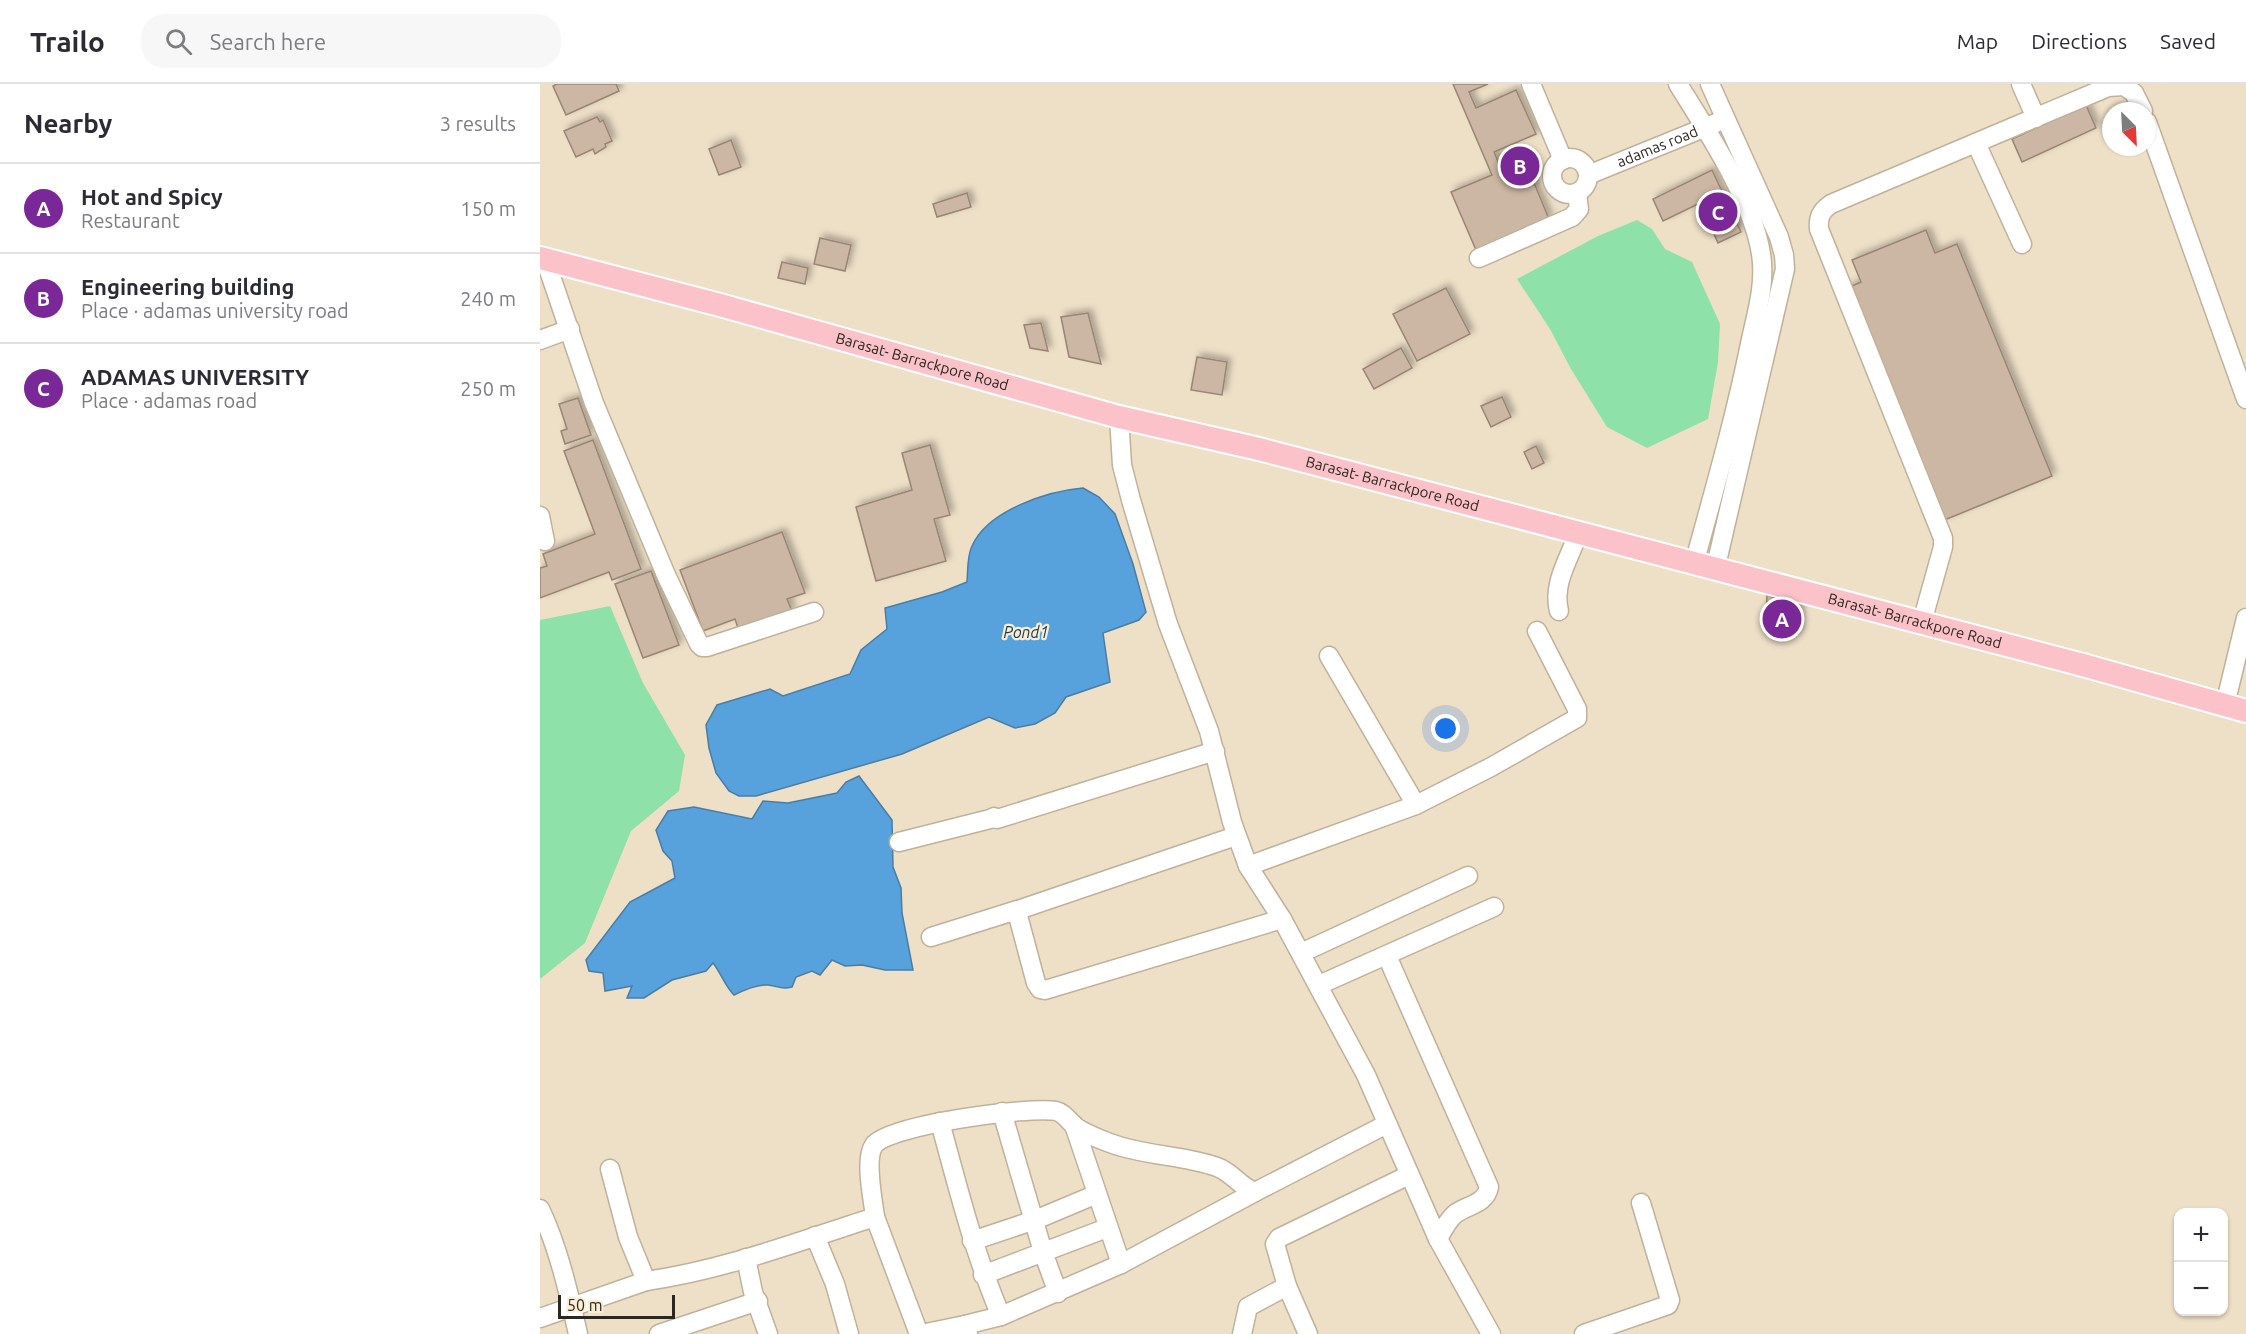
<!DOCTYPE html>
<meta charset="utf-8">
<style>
body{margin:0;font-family:Ubuntu,sans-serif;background:#f7f7f7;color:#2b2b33}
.controls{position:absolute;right:18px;bottom:18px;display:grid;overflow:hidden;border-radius:12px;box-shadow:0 2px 4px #0004}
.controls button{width:54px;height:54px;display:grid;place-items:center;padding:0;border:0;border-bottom:2px solid #e1e1e2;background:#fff;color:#2b2b33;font:30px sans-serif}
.compass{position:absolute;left:1562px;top:18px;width:54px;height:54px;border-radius:50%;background:#fff;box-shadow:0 2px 4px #0004;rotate:156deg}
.scale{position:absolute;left:18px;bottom:15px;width:117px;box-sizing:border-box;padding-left:6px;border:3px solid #2c271e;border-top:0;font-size:16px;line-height:21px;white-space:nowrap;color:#2c271e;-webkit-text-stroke:4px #fbecd4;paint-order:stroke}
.you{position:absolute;left:906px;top:645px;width:21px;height:21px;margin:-15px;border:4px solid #fff;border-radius:50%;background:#1a73e8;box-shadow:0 0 0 9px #1a73e833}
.badge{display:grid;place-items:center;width:39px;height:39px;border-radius:50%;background:#7a2797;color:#fff;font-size:20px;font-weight:700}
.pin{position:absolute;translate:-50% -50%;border:3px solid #fff;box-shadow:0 2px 6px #0006}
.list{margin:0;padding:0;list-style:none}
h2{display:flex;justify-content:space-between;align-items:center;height:78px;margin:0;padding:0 24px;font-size:26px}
h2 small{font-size:20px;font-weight:400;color:#7c7c81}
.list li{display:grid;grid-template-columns:39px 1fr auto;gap:18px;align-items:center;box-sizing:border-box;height:90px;padding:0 24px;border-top:2px solid #e1e1e2}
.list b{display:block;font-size:22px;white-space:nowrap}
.list p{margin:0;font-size:20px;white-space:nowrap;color:#7c7c81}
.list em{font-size:20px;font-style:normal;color:#7c7c81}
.icon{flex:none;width:33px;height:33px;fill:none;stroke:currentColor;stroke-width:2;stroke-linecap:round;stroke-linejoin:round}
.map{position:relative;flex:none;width:1706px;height:1250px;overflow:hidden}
header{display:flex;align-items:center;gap:36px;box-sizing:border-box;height:84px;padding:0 30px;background:#fff;border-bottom:2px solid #e1e1e2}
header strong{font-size:28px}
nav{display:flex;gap:33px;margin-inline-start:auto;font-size:21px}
.search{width:420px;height:54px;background:#f7f7f7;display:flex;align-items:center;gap:15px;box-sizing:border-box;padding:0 21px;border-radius:24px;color:#7c7c81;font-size:22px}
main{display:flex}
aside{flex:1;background:#fff}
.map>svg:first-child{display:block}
.green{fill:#8fe1aa}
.water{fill:#57a2dd;stroke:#4a7da4;stroke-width:1.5}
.building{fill:#ccb7a4;stroke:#998573;stroke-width:1.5;filter:url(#shadow)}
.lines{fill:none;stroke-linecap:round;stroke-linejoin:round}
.minor-casing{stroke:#c0b19a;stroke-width:21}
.major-casing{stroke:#fff;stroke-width:26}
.minor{stroke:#fff;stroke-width:18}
.major{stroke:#fbc2c9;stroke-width:22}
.labels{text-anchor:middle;stroke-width:4.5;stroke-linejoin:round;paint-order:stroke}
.street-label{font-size:15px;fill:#2c271e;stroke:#fbecd4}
.water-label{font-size:16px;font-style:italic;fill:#183851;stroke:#fbecd4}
</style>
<header>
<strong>Trailo</strong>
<div class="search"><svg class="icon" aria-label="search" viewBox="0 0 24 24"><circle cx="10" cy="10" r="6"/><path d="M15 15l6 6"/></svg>Search here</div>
<nav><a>Map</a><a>Directions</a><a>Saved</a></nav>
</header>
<main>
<aside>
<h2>Nearby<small>3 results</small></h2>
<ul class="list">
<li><span class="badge">A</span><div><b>Hot and Spicy</b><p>Restaurant</p></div><em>150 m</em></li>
<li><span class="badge">B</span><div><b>Engineering building</b><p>Place · adamas university road</p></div><em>240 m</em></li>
<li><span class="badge">C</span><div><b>ADAMAS UNIVERSITY</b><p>Place · adamas road</p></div><em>250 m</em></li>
</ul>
</aside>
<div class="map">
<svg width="1706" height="1250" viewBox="0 0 1706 1250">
<defs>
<filter id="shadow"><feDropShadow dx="4" dy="-4" stdDeviation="3" flood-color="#0004"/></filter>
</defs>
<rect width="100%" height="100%" fill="#eedfc7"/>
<g class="green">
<path d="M 1097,136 L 1112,145 L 1125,165 L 1152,178 L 1180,240 L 1178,278 L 1168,335 L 1107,364 L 1067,343 L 1031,285 L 1010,245 L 977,195 L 1058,152 Z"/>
<path d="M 70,522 L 103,599 L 145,671 L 139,707 L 91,747 L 45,859 L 0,895 L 0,536 Z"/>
</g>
<g class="water">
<path d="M 543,404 L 559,413 L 575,430 L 593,480 L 606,528 L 599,536 L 563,549 L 570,598 L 526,613 L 515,629 L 495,640 L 475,644 L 449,633 L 362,670 L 216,712 L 199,712 L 189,707 L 176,689 L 169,664 L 166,641 L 177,621 L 230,605 L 243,612 L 310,590 L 321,566 L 347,545 L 345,524 L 402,508 L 427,498 C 428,486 427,472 432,462 C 448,426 508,407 543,404 Z"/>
<path d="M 319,692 L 352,736 L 353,783 L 361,804 L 362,829 L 373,886 L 345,886 L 322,881 L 305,882 L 292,876 L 280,891 L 272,887 L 256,893 L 252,903 C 239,906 240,902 228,901 C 217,900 204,906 194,911 C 185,902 181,889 173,879 L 166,887 L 132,896 L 104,914 L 87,914 L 92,902 L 65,907 L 63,889 L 49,887 L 46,876 L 90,818 L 135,794 L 132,777 L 123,767 L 116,746 L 128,727 L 154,723 L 212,735 L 223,717 L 248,719 L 297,709 L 306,698 Z"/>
</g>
<g class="building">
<path d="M 17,0 L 76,0 L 79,7 L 26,31 L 13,2 Z"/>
<path d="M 913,0 L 948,0 L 929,8 L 936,24 L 976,6 L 996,50 L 954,68 L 962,87 L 985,77 L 1009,135 L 936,166 L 911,108 L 952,91 Z"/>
<path d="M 1546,21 L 1556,44 L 1482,78 L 1472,55 Z"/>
<path d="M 57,33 L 60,38 L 63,36 L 72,57 L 65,60 L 66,63 L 55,70 L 53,65 L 36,73 L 24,47 Z"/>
<path d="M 191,56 L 201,83 L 179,91 L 169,65 Z"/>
<path d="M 1172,86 L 1201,148 L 1178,159 L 1160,119 L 1123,137 L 1113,115 Z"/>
<path d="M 427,109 L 431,123 L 397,133 L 393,120 Z"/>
<path d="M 1386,146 L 1395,169 L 1417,160 L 1512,392 L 1402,437 L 1307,204 L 1321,198 L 1312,176 Z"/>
<path d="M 280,154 L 311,161 L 305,187 L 274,180 Z"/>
<path d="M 242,178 L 268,184 L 265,200 L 238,194 Z"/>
<path d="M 906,204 L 930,250 L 877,277 L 853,230 Z"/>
<path d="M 548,229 L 561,280 L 529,273 L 521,233 Z"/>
<path d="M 501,239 L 508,267 L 490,264 L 484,241 Z"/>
<path d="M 861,264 L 872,284 L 834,305 L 823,285 Z"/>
<path d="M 657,273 L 687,278 L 682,311 L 651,306 Z"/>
<path d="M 962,313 L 971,333 L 951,343 L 941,322 Z"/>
<path d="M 38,314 L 51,351 L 25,360 L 21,347 L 27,345 L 19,320 Z"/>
<path d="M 53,356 L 101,485 L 72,496 L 69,488 L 0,514 L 0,484 L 7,482 L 3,470 L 55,450 L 24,367 Z"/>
<path d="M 390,361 L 410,431 L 394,435 L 406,477 L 336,497 L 316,423 L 372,406 L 362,369 Z"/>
<path d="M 996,362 L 1004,379 L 992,385 L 984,368 Z"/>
<path d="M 242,448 L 265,509 L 247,515 L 252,527 L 199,547 L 195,535 L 163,547 L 140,486 Z"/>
<path d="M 111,487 L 139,561 L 103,574 L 75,500 Z"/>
<path d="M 1227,511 L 1260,523 L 1258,550 L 1225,547 Z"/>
</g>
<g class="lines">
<g class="minor-casing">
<g id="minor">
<path d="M 991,0 L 1023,76"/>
<path d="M 1138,0 C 1167,47 1213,116 1221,170 C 1226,200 1216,231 1210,260 C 1195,334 1174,407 1154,480"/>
<path d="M 1170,0 L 1239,153 L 1244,171 L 1245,185 L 1175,486"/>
<path d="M 1481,0 L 1496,34"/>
<path d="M 1607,38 L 1706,315"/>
<path d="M 1436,59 L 1482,160"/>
<circle cx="1030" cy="92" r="18"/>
<path id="s1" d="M 1048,91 L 1176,39"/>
<path d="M 939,174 L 1032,133 L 1039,125 L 1037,109"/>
<path d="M 5,175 L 54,319 L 126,491 L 159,560 L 162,563 L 167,563 L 274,528"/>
<path d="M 0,256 L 30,245"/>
<path d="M 579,333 L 582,381 L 591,416 L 628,540 L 669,647 L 692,738 L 708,782 L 742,835 L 826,991 L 898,1155 L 951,1250"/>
<path d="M 0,432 L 5,457"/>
<path d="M 1019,527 C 1012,500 1029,475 1038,450"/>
<path d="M 1382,538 L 1403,463 L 1403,454 L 1279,145 C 1278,133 1281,127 1291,120 L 1568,3 L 1584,2 L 1594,9 L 1603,27"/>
<path d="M 789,572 L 876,721"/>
<path d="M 1685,621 L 1706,534"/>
<path d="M 454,733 L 457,735 L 675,667"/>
<path d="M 696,752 L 478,826 L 477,828 L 496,899 L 500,905 L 505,906 L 742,835"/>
<path d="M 359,758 L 454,734"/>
<path d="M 708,782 L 876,721 L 951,683 L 1037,634 L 1037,625 L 997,547"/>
<path d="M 391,853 L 477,826"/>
<path d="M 761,869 L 928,792"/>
<path d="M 847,872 L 949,1103 C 946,1120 927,1121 915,1130 C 907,1137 903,1146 898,1155"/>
<path d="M 779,901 L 954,823"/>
<path d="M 462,1028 L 503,1168 L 518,1209"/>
<path d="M 400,1038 C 418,1104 434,1169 461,1232"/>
<path d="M 70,1085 L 88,1153 L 106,1197 C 184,1186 260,1157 335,1133 L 379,1250"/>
<path d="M 0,1125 C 18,1162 29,1210 38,1250"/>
<path d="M 335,1133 C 333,1115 324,1075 334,1061 C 349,1041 489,1022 516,1027 C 525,1029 529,1038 537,1044 C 547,1050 559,1055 570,1059 C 604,1072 643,1071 677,1083 C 692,1088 700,1103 715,1108 L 847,1040"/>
<path d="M 275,1152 L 295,1200 L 309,1250"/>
<path d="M 432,1157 L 495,1136 L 557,1110"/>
<path d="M 206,1174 L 213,1208 L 228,1250"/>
<path d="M 581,1180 L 715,1108"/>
<path d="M 443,1191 L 567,1144"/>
<path d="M 747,1202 L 768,1250"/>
<path d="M 0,1234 L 106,1197"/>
<path d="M 425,1241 L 461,1232 L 581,1180 L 534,1041"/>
<path d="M 119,1250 L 218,1217"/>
<path d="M 381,1250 L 425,1241 L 428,1250"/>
<path d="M 702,1250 L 708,1223 L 747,1202 L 735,1160 L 739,1154 L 869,1091"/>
<path d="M 1044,1250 L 1128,1221 L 1130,1216 L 1101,1119"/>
</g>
</g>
<g class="major-casing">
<g id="major">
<path id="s2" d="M 0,174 L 180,221 L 579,333 L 719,365 L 1543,581 L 1706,627"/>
</g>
</g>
<use href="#minor" class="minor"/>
<use href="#major" class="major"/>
</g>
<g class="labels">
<g class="street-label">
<text dy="5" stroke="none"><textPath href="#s1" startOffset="75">adamas road</textPath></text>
<text dy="5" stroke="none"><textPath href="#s2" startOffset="396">Barasat- Barrackpore Road</textPath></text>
<text dy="5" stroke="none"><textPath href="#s2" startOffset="882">Barasat- Barrackpore Road</textPath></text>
<text dy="5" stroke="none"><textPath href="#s2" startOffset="1422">Barasat- Barrackpore Road</textPath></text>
</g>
<g class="water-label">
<text x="486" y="554">Pond1</text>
</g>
</g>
</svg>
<div class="controls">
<button>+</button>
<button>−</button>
</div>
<svg class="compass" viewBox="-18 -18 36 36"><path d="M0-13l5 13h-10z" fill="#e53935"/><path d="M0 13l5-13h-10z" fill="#7c7c81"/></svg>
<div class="scale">50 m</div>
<div class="you"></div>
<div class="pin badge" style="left:1242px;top:535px">A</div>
<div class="pin badge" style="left:980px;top:82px">B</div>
<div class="pin badge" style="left:1178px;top:128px">C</div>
</div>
</main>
